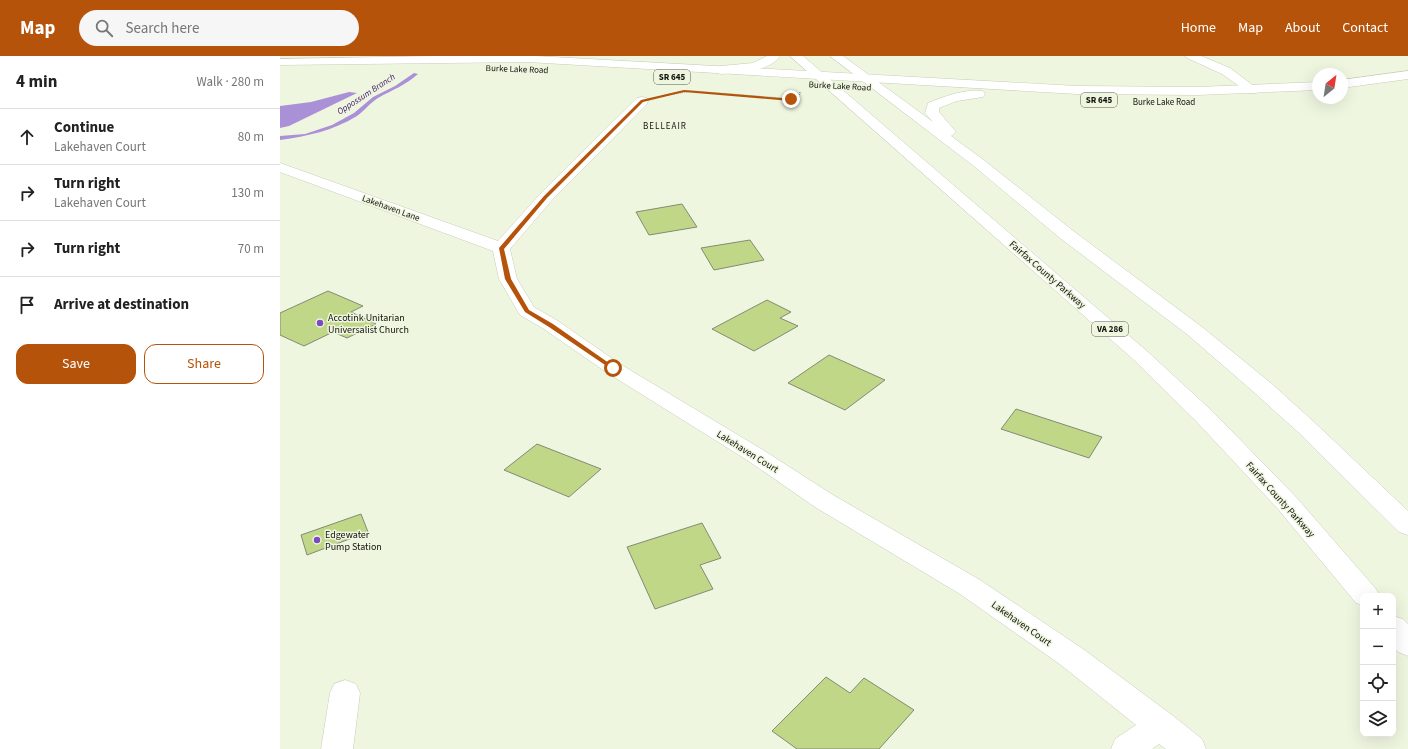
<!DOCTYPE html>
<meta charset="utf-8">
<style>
body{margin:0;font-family:"Source Sans 3",sans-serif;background:#f6f6f6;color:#222}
.controls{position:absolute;right:12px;bottom:12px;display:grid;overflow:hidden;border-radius:8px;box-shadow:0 4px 16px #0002}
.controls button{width:36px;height:36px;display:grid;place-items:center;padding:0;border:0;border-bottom:1px solid #e0e0e0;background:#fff;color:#222;font:20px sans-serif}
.compass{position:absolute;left:1032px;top:12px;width:36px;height:36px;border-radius:50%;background:#fff;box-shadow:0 4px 16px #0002;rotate:30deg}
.stop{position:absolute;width:12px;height:12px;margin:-9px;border:3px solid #b45309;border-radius:50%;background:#fff}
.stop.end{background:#b45309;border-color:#fff;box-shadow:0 1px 4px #0008}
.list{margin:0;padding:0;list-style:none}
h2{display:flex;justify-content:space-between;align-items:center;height:52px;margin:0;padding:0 16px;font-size:17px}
h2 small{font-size:13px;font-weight:400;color:#767676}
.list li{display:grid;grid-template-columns:26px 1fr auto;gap:12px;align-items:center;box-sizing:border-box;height:56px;padding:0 16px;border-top:1px solid #e0e0e0}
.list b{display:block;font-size:15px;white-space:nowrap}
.list p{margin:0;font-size:13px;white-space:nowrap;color:#767676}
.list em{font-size:13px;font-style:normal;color:#767676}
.actions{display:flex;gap:8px;padding:12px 16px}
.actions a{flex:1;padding:9px 0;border:1px solid #b45309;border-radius:12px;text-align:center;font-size:14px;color:#b45309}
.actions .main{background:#b45309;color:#fff}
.icon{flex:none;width:22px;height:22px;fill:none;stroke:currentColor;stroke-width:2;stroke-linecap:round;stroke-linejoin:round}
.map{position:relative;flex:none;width:1128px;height:693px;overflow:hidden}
header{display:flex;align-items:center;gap:24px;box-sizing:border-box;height:56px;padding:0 20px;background:#b45309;color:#fff}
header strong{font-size:19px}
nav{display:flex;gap:22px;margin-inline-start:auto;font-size:14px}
.search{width:280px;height:36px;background:#f6f6f6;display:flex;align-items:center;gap:10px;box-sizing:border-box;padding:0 14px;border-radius:22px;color:#767676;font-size:15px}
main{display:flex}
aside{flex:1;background:#fff}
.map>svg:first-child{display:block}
.water{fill:#aa90d7}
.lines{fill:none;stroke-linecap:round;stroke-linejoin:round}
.stream{fill:#aa90d7;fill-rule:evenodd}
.building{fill:#c1d788;stroke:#838a76}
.minor-casing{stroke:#c6cdb8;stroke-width:1}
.major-casing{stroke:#c6cdb8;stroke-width:1}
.highway-casing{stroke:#c6cdb8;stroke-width:1}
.path{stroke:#959a8a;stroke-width:1.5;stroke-dasharray:1 1;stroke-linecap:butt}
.minor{fill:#fff;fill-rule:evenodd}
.major{fill:#fff;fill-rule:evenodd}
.highway{fill:#fff;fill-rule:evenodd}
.route{fill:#b45309}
.poi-dot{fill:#7d4ac1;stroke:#eff6e0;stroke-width:1.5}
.labels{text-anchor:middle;stroke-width:3;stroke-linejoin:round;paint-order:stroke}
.far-street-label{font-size:9px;fill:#11130c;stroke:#eff6e0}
.shield{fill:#eff6e0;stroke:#54574c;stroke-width:1}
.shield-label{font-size:9px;font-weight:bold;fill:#11130c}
.far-water-label{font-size:9px;font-style:italic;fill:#3d1568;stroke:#eff6e0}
.far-neighbourhood-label{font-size:9px;letter-spacing:1px;fill:#11130c;stroke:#eff6e0}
.street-label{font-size:10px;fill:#11130c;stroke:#eff6e0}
.poi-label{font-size:10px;fill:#11130c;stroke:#eff6e0;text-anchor:start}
</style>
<header>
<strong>Map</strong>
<div class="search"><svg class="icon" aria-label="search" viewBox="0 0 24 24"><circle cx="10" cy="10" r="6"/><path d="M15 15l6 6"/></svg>Search here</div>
<nav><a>Home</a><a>Map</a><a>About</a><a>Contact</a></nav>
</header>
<main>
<aside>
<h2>4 min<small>Walk · 280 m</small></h2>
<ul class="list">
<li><svg class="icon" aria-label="ahead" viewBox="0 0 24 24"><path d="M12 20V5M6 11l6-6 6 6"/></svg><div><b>Continue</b><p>Lakehaven Court</p></div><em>80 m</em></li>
<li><svg class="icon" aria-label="right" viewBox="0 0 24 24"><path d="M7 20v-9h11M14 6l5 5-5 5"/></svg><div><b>Turn right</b><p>Lakehaven Court</p></div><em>130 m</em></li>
<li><svg class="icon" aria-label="right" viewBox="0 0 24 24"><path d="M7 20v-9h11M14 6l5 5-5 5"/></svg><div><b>Turn right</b></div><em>70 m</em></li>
<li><svg class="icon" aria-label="arrive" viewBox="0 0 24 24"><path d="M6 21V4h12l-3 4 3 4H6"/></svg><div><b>Arrive at destination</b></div></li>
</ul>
<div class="actions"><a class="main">Save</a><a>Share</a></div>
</aside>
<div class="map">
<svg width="1128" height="693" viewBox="0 0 1128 693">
<rect width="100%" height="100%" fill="#eff6e0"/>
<path class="water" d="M 69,36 L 77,37 L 9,70 L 0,72 L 0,50 L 31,46 Z"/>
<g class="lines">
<path class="stream" d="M 134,17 L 138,18 C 126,29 112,34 98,42 C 90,47 84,55 77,60 C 52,75 28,80 0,84 L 0,80 L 25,78 L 52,69 L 74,57 L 93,41 L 115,30 Z"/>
</g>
<g class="building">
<path d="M 402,148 L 417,171 L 369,179 L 356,156 Z"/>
<path d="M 470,184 L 484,204 L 434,214 L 421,192 Z"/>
<path d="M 48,235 L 83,250 L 71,256 L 96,268 L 67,282 L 53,276 L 24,290 L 0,279 L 0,257 Z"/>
<path d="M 487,244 L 511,256 L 500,262 L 518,270 L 474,295 L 432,273 Z"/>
<path d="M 549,299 L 605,324 L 565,354 L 508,327 Z"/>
<path d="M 736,353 L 822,381 L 809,402 L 721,373 Z"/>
<path d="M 257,388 L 321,413 L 289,441 L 224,414 Z"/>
<path d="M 81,458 L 88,476 L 27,499 L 21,479 Z"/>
<path d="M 422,467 L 441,502 L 420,509 L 433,533 L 375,553 L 347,491 Z"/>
<path d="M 546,621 L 570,637 L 584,622 L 634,654 L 599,693 L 517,693 L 492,675 Z"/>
</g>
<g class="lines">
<g class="minor-casing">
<g id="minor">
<path d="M 905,0 L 921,0 L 950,12 L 979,34 L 977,37 L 969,37 L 942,18 L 907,2 Z"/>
<path d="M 362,41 L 367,42 L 368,45 L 367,48 L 272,144 L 230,193 L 237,223 L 254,251 L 278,265 L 340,308 L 483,394 L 553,439 L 700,524 L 803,593 L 892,659 L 922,683 L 926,693 L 886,693 L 879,688 L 872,693 L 831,693 L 835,683 L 856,669 L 781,609 L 680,538 L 535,451 L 467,404 L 326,316 L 264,273 L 240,259 L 219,223 L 213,195 L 0,116 L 0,107 L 218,185 L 260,138 L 357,42 Z"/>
<path d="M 65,624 L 76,628 L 80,637 L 73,693 L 41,693 L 50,637 L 54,628 Z"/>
</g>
</g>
<g class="major-casing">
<g id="major">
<path d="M 154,0 L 255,0 L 797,30 L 918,31 L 1038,26 L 1038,34 L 918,39 L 797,38 L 247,6 L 0,9 L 0,3 Z"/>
<path d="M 1128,15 L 1128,23 L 1062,32 L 1062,24 Z"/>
</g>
</g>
<g class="highway-casing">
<g id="highway">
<path d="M 487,0 L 500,0 C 488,17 459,16 441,18 L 437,17 L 435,14 L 437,11 L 441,10 L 473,7 Z"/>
<path d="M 510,0 L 523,0 L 868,296 L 932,355 L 1016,441 L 1096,533 L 1100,540 L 1083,540 L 1083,549 L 1076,547 L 998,453 L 916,365 L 854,304 Z"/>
<path d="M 550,0 L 563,0 L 653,66 L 645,57 L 648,47 C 662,41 688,32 703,35 L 705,38 L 703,41 L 677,45 L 659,52 L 659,56 L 676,76 L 671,80 L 705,105 L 792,174 L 922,271 L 992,328 L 1034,366 L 1128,455 L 1128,479 L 1119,476 L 1018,376 L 976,338 L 908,279 L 780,182 L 695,111 Z"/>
<path d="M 1113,560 L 1123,563 L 1128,568 L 1128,600 L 1118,596 L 1113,591 Z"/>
</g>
</g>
<path class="path" d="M 382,40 L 410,35 L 511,43 L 519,41 L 520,36"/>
<use href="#minor" class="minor"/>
<use href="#major" class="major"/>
<use href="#highway" class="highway"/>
</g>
<path class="route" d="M 404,34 L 513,43 L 511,45 L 404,36 L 363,46 L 267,142 L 224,193 L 231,223 L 249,254 L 273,268 L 336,312 L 331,313 L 269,271 L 245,256 L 225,223 L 219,192 L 264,140 L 361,44 Z"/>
<g class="poi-dot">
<circle cx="40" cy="267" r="4"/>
<circle cx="37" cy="484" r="4"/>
</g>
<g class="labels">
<g class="far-street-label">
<text transform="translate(237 13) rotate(2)" y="3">Burke Lake Road</text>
<text transform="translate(560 30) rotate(3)" y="3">Burke Lake Road</text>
<text x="884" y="49">Burke Lake Road</text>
<text transform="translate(111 152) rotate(20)" y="3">Lakehaven Lane</text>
</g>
<g class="shield">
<rect x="374" y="14" width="36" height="14" rx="3"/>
<rect x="801" y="37" width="36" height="14" rx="3"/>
<rect x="812" y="266" width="36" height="14" rx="3"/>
</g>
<g class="shield-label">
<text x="392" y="24">SR 645</text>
<text x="819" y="47">SR 645</text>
<text x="830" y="276">VA 286</text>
</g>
<g class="far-water-label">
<text transform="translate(86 38) rotate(-33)" y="3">Oppossum Branch</text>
</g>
<g class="far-neighbourhood-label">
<text x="385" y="73">BELLEAIR</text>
</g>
<g class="street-label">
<text transform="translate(768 218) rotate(41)" y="4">Fairfax County Parkway</text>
<text transform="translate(468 395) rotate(32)" y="4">Lakehaven Court</text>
<text transform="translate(1001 443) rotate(48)" y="4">Fairfax County Parkway</text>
<text transform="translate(742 567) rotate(35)" y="4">Lakehaven Court</text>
</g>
<g class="poi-label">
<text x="48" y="265">Accotink Unitarian<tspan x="48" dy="12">Universalist Church</tspan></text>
<text x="45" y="482">Edgewater<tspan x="45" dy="12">Pump Station</tspan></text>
</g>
</g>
</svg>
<div class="controls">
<button>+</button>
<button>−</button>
<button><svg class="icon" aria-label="locate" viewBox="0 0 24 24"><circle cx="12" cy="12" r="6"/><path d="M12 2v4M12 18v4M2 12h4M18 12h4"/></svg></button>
<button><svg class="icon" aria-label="layers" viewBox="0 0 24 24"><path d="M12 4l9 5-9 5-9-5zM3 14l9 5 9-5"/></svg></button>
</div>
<svg class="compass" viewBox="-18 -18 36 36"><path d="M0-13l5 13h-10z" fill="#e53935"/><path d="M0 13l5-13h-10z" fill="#767676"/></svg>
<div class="stop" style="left:333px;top:312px"></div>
<div class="stop end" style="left:511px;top:43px"></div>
</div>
</main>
